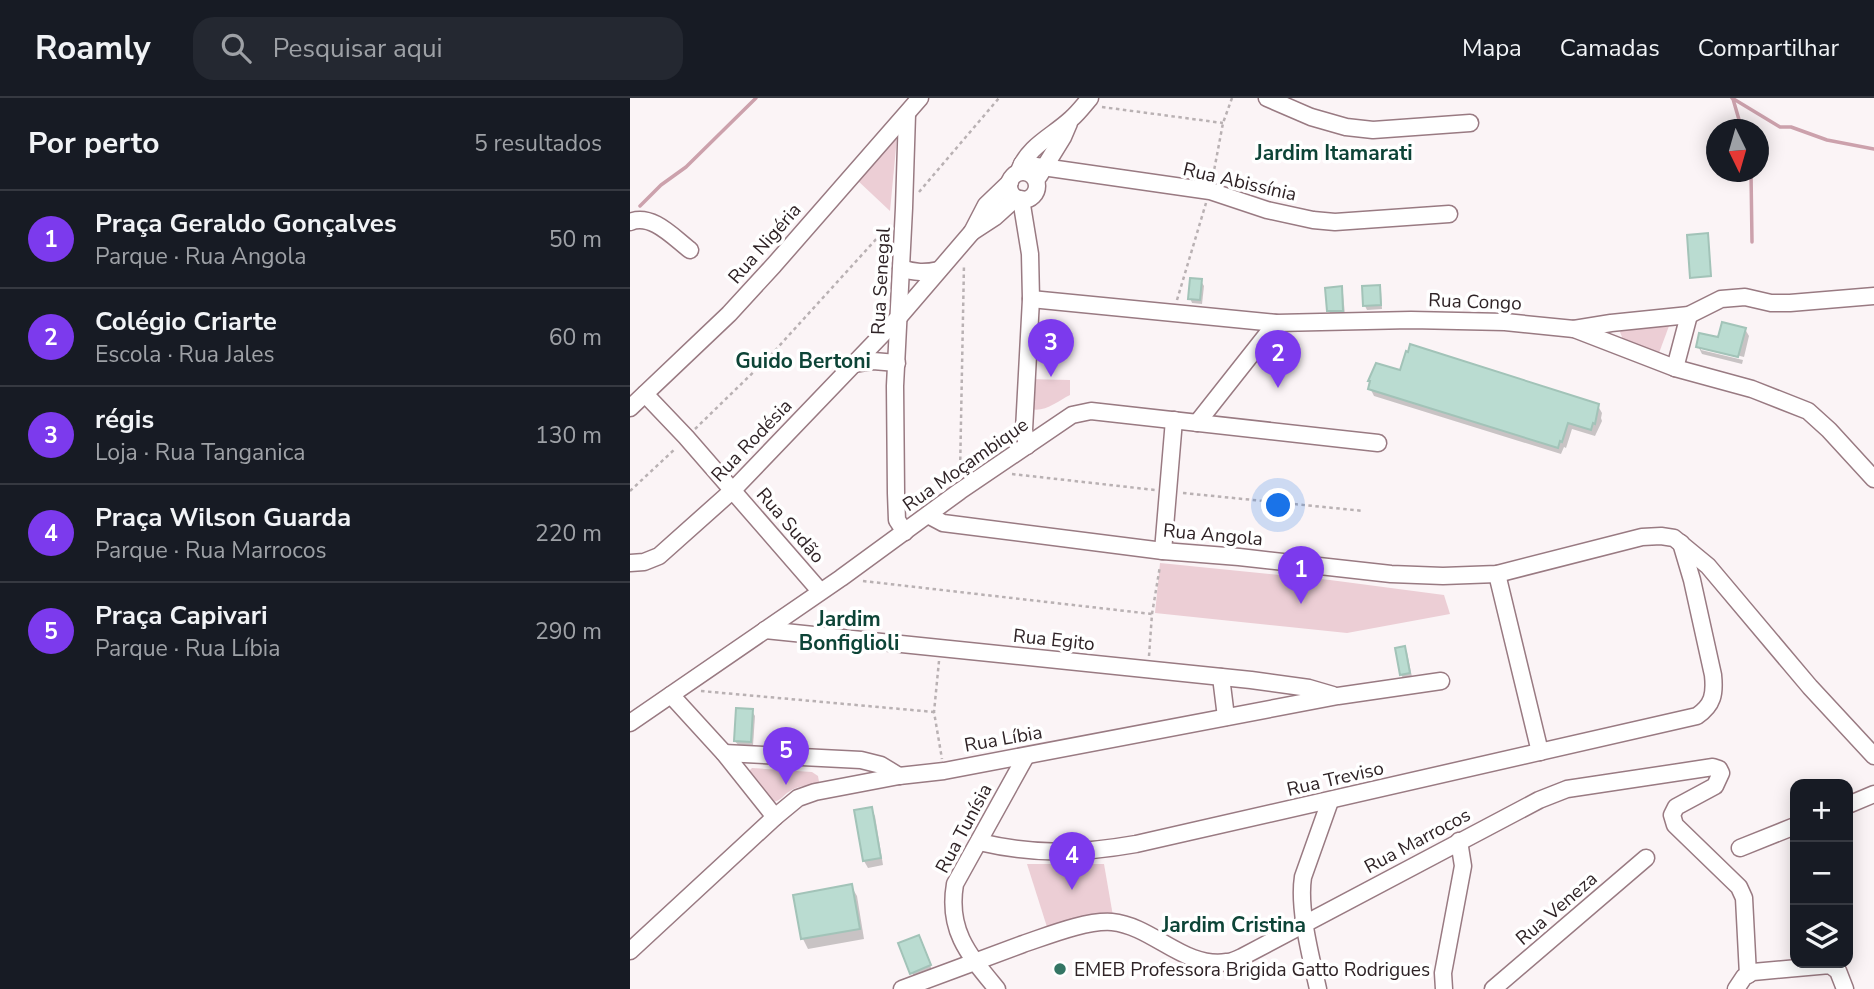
<!DOCTYPE html>
<html lang="pt">
<meta charset="utf-8">
<style>
body{margin:0;font-family:"Nunito Sans",sans-serif;background:#242831;color:#f1f3f6}
.controls{position:absolute;right:21px;bottom:21px;display:grid;overflow:hidden;border-radius:14px;box-shadow:0 4px 18px #0003}
.controls button{width:63px;height:63px;display:grid;place-items:center;padding:0;border:0;border-bottom:2px solid #363941;background:#171b24;color:#f1f3f6;font:35px sans-serif}
.compass{position:absolute;left:1076px;top:21px;width:63px;height:63px;border-radius:50%;background:#171b24;box-shadow:0 4px 18px #0003;rotate:175deg}
.you{position:absolute;left:649px;top:408px;width:24px;height:24px;margin:-18px;border:5px solid #fff;border-radius:50%;background:#1a73e8;box-shadow:0 0 0 10px #1a73e833}
.badge{display:grid;place-items:center;width:46px;height:46px;border-radius:50%;background:#7c3aed;color:#fff;font-size:23px;font-weight:700}
.pin{position:absolute;translate:-50% -58px;filter:drop-shadow(0 2px 4px #0008)}
.pin::after{content:'';position:absolute;top:37px;width:24px;height:21px;background:inherit;clip-path:polygon(0 0,100% 0,50% 100%)}
.list{margin:0;padding:0;list-style:none}
h2{display:flex;justify-content:space-between;align-items:center;height:91px;margin:0;padding:0 28px;font-size:30px}
h2 small{font-size:23px;font-weight:400;color:#9ea1a6}
.list li{display:grid;grid-template-columns:46px 1fr auto;gap:21px;align-items:center;box-sizing:border-box;height:98px;padding:0 28px;border-top:2px solid #363941}
.list b{display:block;font-size:26px;white-space:nowrap}
.list p{margin:0;font-size:23px;white-space:nowrap;color:#9ea1a6}
.list em{font-size:23px;font-style:normal;color:#9ea1a6}
.icon{flex:none;width:38px;height:38px;fill:none;stroke:currentColor;stroke-width:2;stroke-linecap:round;stroke-linejoin:round}
.map{position:relative;flex:none;width:1244px;height:891px;overflow:hidden}
header{display:flex;align-items:center;gap:42px;box-sizing:border-box;height:98px;padding:0 35px;background:#171b24;border-bottom:2px solid #363941}
header strong{font-size:33px}
nav{display:flex;gap:38px;margin-inline-start:auto;font-size:24px}
.search{width:490px;height:63px;background:#242831;display:flex;align-items:center;gap:18px;box-sizing:border-box;padding:0 24px;border-radius:21px;color:#9ea1a6;font-size:26px}
main{display:flex}
aside{flex:1;background:#171b24}
.map>svg:first-child{display:block}
.green{fill:#ecced5}
.shadow{fill:#0003}
.lines{fill:none;stroke-linecap:round;stroke-linejoin:round}
.stream{stroke:#cca1ac;stroke-width:3.5}
.building{fill:#badcd1;stroke:#a2c3b8;stroke-width:2}
.minor-casing{stroke:#997a82;stroke-width:19}
.path{stroke:#b9b1b3;stroke-width:2.5;stroke-dasharray:3.5 3.5;stroke-linecap:butt}
.minor{stroke:#fff;stroke-width:16}
.poi-dot{fill:#347564;stroke:#fff;stroke-width:2.5}
.labels{text-anchor:middle;stroke-width:7;stroke-linejoin:round;paint-order:stroke}
.street-label{font-size:19px;fill:#2f2326;stroke:#fff}
.poi-label{font-size:19px;fill:#2f2326;stroke:#fff;text-anchor:start}
.neighbourhood-label{font-size:21px;font-weight:bold;fill:#0d4437;stroke:#fff}
</style>
<header>
<strong>Roamly</strong>
<div class="search"><svg class="icon" aria-label="search" viewBox="0 0 24 24"><circle cx="10" cy="10" r="6"/><path d="M15 15l6 6"/></svg>Pesquisar aqui</div>
<nav><a>Mapa</a><a>Camadas</a><a>Compartilhar</a></nav>
</header>
<main>
<aside>
<h2>Por perto<small>5 resultados</small></h2>
<ul class="list">
<li><span class="badge">1</span><div><b>Praça Geraldo Gonçalves</b><p>Parque · Rua Angola</p></div><em>50 m</em></li>
<li><span class="badge">2</span><div><b>Colégio Criarte</b><p>Escola · Rua Jales</p></div><em>60 m</em></li>
<li><span class="badge">3</span><div><b>régis</b><p>Loja · Rua Tanganica</p></div><em>130 m</em></li>
<li><span class="badge">4</span><div><b>Praça Wilson Guarda</b><p>Parque · Rua Marrocos</p></div><em>220 m</em></li>
<li><span class="badge">5</span><div><b>Praça Capivari</b><p>Parque · Rua Líbia</p></div><em>290 m</em></li>
</ul>
</aside>
<div class="map">
<svg width="1244" height="891" viewBox="0 0 1244 891">
<rect width="100%" height="100%" fill="#fbf4f6"/>
<g class="green">
<path d="M 267,39 L 260,113 L 226,81 Z"/>
<path d="M 1028,225 L 1039,228 L 1029,255 L 1020,255 L 994,244 L 990,234 L 993,230 Z"/>
<path d="M 397,281 L 440,282 L 440,297 C 428,303 414,315 401,311 Z"/>
<path d="M 530,465 L 700,482 L 814,497 L 820,516 L 717,535 L 525,515 Z"/>
<path d="M 122,670 L 182,674 L 188,678 L 189,684 L 187,688 C 176,687 166,688 157,695 C 151,700 150,703 142,704 L 118,674 Z"/>
<path d="M 397,766 L 474,766 L 483,818 L 417,829 Z"/>
</g>
<g class="shadow">
<path d="M 571,183 L 574,188 L 572,206 L 562,205 L 560,200 Z"/>
<path d="M 749,189 L 751,193 L 752,211 L 737,212 L 735,208 Z"/>
<path d="M 711,190 L 713,195 L 715,217 L 701,217 L 699,213 Z"/>
<path d="M 1115,231 L 1119,238 L 1114,259 L 1071,248 L 1071,252 L 1113,262 L 1112,266 L 1072,256 L 1068,248 Z"/>
<path d="M 771,274 L 968,308 L 972,315 L 971,320 L 972,323 L 965,338 L 942,331 L 936,350 L 934,349 L 931,356 L 744,298 L 740,290 Z"/>
<path d="M 774,550 L 777,554 L 782,579 L 774,581 L 771,577 Z"/>
<path d="M 122,613 L 125,618 L 123,648 L 108,647 L 105,643 Z"/>
<path d="M 241,711 L 245,718 L 253,767 L 238,770 L 234,763 L 226,714 Z"/>
<path d="M 221,788 L 227,798 L 234,841 L 178,851 L 173,841 L 165,798 Z"/>
<path d="M 291,843 L 302,872 L 284,879 L 282,875 Z"/>
</g>
<g class="lines">
<g class="stream">
<path d="M 1102,0 L 1150,29 L 1161,29 L 1197,42 L 1244,51"/>
<path d="M 1103,1 L 1112,32"/>
<path d="M 1121,74 L 1122,144"/>
<path d="M 10,108 L 31,87 L 56,69 L 126,0"/>
</g>
</g>
<g class="building">
<path d="M 1078,135 L 1081,178 L 1060,180 L 1057,137 Z"/>
<path d="M 560,180 L 572,181 L 570,202 L 558,201 Z"/>
<path d="M 750,187 L 751,207 L 733,208 L 732,188 Z"/>
<path d="M 712,188 L 713,213 L 697,213 L 695,190 Z"/>
<path d="M 1092,224 L 1116,230 L 1108,259 L 1066,249 L 1069,235 L 1088,239 Z"/>
<path d="M 780,246 L 969,306 L 965,326 L 963,325 L 961,332 L 938,325 L 932,344 L 930,343 L 928,350 L 738,291 L 740,283 L 738,283 L 746,265 L 770,272 L 776,253 L 778,254 Z"/>
<path d="M 775,548 L 780,575 L 770,577 L 765,550 Z"/>
<path d="M 106,610 L 123,611 L 121,644 L 104,643 Z"/>
<path d="M 242,709 L 251,760 L 233,763 L 224,712 Z"/>
<path d="M 222,786 L 230,831 L 171,841 L 163,797 Z"/>
<path d="M 289,837 L 301,867 L 280,876 L 268,845 Z"/>
</g>
<g class="lines">
<g class="minor-casing">
<g id="minor">
<path d="M 637,0 L 681,19 L 716,29 L 743,32 L 840,25"/>
<path d="M 392,66 L 580,93 L 637,112 L 683,122 L 705,124 L 819,116"/>
<path d="M 389,73 C 398,48 423,38 441,21 C 448,15 454,7 460,0"/>
<circle cx="393" cy="88" r="14"/>
<path d="M 409,78 L 433,39 L 439,25"/>
<path d="M 391,101 L 400,156 L 401,201 L 394,332 L 397,348"/>
<path d="M 0,124 C 22,115 43,139 60,152"/>
<path d="M 342,134 L 365,119 L 386,100"/>
<path d="M 271,170 C 285,175 295,175 309,172"/>
<path d="M 401,201 L 646,225 L 781,222 L 875,224 L 944,231 L 1045,270 L 1122,291 L 1178,313 L 1199,332 L 1244,381"/>
<path d="M 944,231 L 981,225 L 1059,217 L 1091,201 L 1115,199 L 1141,205 L 1160,205 L 1244,198"/>
<path d="M 223,266 L 243,263 L 267,265"/>
<path d="M 1045,270 L 1059,217"/>
<path d="M 15,296 L 56,339 L 190,493"/>
<path d="M 0,310 L 99,216 L 144,167 L 290,0"/>
<path d="M 567,325 L 646,225"/>
<path d="M 298,417 L 313,425 L 533,453 L 609,459 L 761,476 L 813,478 L 867,476 L 1012,439 L 1031,438 L 1044,440 L 1078,468 L 1180,589 L 1244,658"/>
<path d="M 275,434 L 267,422 L 266,395 L 265,288 L 274,110 L 277,16"/>
<path d="M 533,453 L 544,322"/>
<path d="M 0,465 L 14,464 L 29,458 L 103,392 L 269,219 L 342,134 L 356,107 L 380,84"/>
<path d="M 867,476 L 910,654"/>
<path d="M 135,532 L 621,582 L 679,590 L 703,597"/>
<path d="M 591,579 L 596,619"/>
<path d="M 41,597 L 94,655 L 145,719"/>
<path d="M 0,625 L 211,480 L 330,393 L 442,317 L 461,313 L 748,345"/>
<path d="M 94,655 L 231,662 L 251,667 L 269,678"/>
<path d="M 1218,707 L 1244,696"/>
<path d="M 349,744 C 405,757 449,756 506,746 L 1067,618 C 1083,607 1085,596 1083,577 L 1062,482 L 1051,445"/>
<path d="M 1110,750 L 1165,728"/>
<path d="M 0,853 L 145,719 L 168,700 L 185,694 L 269,678 L 314,673 L 708,598 L 811,583"/>
<path d="M 272,891 C 312,876 353,861 393,846 C 417,838 456,822 482,824 C 523,828 554,871 597,864 C 602,864 608,861 612,859 L 909,702 L 937,691 L 1083,669 L 1089,671 L 1091,675 L 1085,688 L 1046,709 L 1042,717 L 1045,727 L 1109,789 L 1114,800 L 1118,877"/>
<path d="M 367,891 C 339,857 317,833 325,786 L 396,658"/>
<path d="M 688,891 C 681,859 668,811 673,779 L 700,703"/>
<path d="M 814,891 L 813,875 L 833,768 L 829,743"/>
<path d="M 863,891 L 1016,760"/>
<path d="M 1106,891 L 1114,879 L 1123,874 L 1200,867 L 1208,873 L 1215,891"/>
</g>
</g>
<g class="path">
<path d="M 472,9 L 593,25"/>
<path d="M 583,78 L 593,25 L 602,0"/>
<path d="M 289,94 L 369,0"/>
<path d="M 547,202 L 576,105"/>
<path d="M 65,331 L 140,258 L 259,127"/>
<path d="M 330,376 L 334,166"/>
<path d="M 382,376 L 525,392"/>
<path d="M 0,393 L 46,350"/>
<path d="M 553,395 L 734,413"/>
<path d="M 233,483 L 522,516"/>
<path d="M 519,558 L 522,516 L 530,468"/>
<path d="M 309,563 L 304,614 L 312,661"/>
<path d="M 71,593 L 304,614"/>
</g>
<use href="#minor" class="minor"/>
</g>
<circle class="poi-dot" cx="430" cy="871" r="7"/>
<g class="labels">
<g class="street-label">
<text transform="translate(610 83) rotate(13)" y="7">Rua Abissínia</text>
<text transform="translate(134 145) rotate(-49)" y="7">Rua Nigéria</text>
<text transform="translate(250 183) rotate(-87)" y="7">Rua Senegal</text>
<text transform="translate(845 203) rotate(2)" y="7">Rua Congo</text>
<text transform="translate(121 342) rotate(-46)" y="7">Rua Rodésia</text>
<text transform="translate(335 366) rotate(-35)" y="7">Rua Moçambique</text>
<text transform="translate(161 427) rotate(49)" y="7">Rua Sudão</text>
<text transform="translate(583 436) rotate(5)" y="7">Rua Angola</text>
<text transform="translate(424 541) rotate(6)" y="7">Rua Egito</text>
<text transform="translate(373 640) rotate(-10)" y="7">Rua Líbia</text>
<text transform="translate(705 680) rotate(-13)" y="7">Rua Treviso</text>
<text transform="translate(333 730) rotate(-62)" y="7">Rua Tunísia</text>
<text transform="translate(787 742) rotate(-28)" y="7">Rua Marrocos</text>
<text transform="translate(926 810) rotate(-41)" y="7">Rua Veneza</text>
</g>
<g class="poi-label">
<text x="444" y="878">EMEB Professora Brigida Gatto Rodrigues</text>
</g>
<g class="neighbourhood-label">
<text x="704" y="62">Jardim Itamarati</text>
<text x="173" y="270">Guido Bertoni</text>
<text x="219" y="528">Jardim<tspan x="219" dy="24">Bonfiglioli</tspan></text>
<text x="604" y="834">Jardim Cristina</text>
</g>
</g>
</svg>
<div class="controls">
<button>+</button>
<button>−</button>
<button><svg class="icon" aria-label="layers" viewBox="0 0 24 24"><path d="M12 4l9 5-9 5-9-5zM3 14l9 5 9-5"/></svg></button>
</div>
<svg class="compass" viewBox="-18 -18 36 36"><path d="M0-13l5 13h-10z" fill="#e53935"/><path d="M0 13l5-13h-10z" fill="#9ea1a6"/></svg>
<div class="you"></div>
<div class="pin badge" style="left:671px;top:506px">1</div>
<div class="pin badge" style="left:648px;top:290px">2</div>
<div class="pin badge" style="left:421px;top:279px">3</div>
<div class="pin badge" style="left:442px;top:792px">4</div>
<div class="pin badge" style="left:156px;top:687px">5</div>
</div>
</main>
